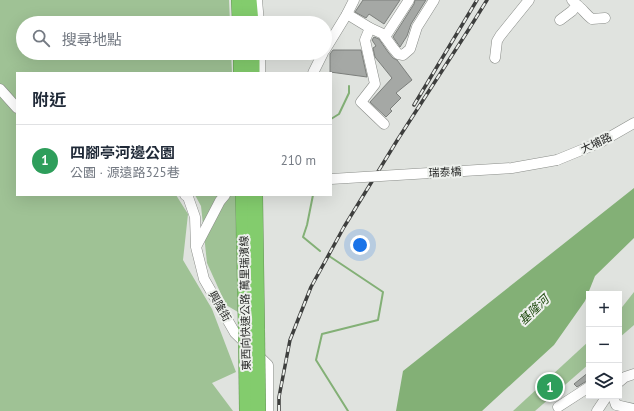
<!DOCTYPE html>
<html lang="zh-TW">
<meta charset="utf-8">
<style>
body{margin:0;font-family:"PT Sans","Noto Sans TC",sans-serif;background:#f6f6f7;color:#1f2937}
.controls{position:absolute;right:12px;bottom:12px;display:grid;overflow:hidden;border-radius:0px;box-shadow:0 4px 16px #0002}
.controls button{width:36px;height:36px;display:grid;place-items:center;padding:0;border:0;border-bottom:1px solid #e0e1e3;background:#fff;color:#1f2937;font:20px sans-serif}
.you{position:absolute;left:360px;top:245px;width:14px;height:14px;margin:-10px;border:3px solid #fff;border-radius:50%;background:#1a73e8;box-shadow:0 0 0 6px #1a73e833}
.badge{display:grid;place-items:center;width:26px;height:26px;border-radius:50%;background:#b1307c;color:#fff;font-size:13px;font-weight:700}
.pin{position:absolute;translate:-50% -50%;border:2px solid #fff;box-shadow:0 1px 4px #0006}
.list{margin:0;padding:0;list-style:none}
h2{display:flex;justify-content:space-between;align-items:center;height:52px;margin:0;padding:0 16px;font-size:17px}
h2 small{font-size:13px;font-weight:400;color:#747a83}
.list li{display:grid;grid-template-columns:26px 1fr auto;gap:12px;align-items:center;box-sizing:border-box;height:72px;padding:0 16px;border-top:1px solid #e0e1e3}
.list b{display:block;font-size:15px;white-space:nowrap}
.list p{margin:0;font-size:13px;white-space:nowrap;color:#747a83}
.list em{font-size:13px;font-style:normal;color:#747a83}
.icon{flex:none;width:22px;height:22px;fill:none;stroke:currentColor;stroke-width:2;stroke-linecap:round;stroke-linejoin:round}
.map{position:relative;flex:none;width:634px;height:411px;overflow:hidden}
.search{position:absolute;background:#fff;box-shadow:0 4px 16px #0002;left:16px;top:16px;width:316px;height:44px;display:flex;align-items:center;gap:10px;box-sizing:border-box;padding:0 14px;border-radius:22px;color:#747a83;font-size:15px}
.panel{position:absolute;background:#fff;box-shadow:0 4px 16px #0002;left:16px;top:72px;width:316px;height:124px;border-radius:0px}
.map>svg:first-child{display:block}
.green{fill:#9fc295}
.water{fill:#83b076}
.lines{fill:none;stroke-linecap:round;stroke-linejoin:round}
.stream{stroke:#83b076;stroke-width:2}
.building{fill:#a5a8a5;stroke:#7c7f7c}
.minor-casing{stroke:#8a8d89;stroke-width:11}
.highway-casing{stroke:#649456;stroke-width:16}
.minor{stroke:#fff;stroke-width:10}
.highway{stroke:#83cc6d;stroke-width:15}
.rail-casing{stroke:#3e3f3e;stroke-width:3.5}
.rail{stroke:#edf0ec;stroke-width:2;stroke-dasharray:6;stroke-linecap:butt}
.minor-bridge-casing{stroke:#8a8d89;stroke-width:11;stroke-linecap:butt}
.highway-bridge-casing{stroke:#649456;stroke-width:16;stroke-linecap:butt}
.minor-bridge{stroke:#fff;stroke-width:10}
.highway-bridge{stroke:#83cc6d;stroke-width:15}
.labels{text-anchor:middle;stroke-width:4;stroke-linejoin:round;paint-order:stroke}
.street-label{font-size:11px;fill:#2a2b2a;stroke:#edf0ec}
.water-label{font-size:12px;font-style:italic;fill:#214c11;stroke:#edf0ec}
</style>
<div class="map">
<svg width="634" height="411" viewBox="0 0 634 411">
<rect width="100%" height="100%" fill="#e0e3df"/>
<g class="green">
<path d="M 0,0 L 229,0 L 230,23 L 23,23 L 23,53 L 231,53 L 232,73 L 17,73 L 17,195 L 176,195 L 188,214 L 183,260 L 212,309 L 236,372 L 212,383 L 233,411 L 0,411 Z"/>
<path d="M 195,195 L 235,195 L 238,312 L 226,305 L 207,263 L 201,206 Z"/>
<path d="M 634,292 L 634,325 L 619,338 L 619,311 Z"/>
<path d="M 589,341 L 589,364 L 535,411 L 513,411 Z"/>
</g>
<path class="water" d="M 634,188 L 634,238 L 595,276 L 585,301 L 554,345 L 482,411 L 396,411 L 403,371 Z"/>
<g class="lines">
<g class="stream">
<path d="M 331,119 L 339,114 L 349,93 L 349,86"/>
<path d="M 313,195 L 307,225 L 303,237 L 320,251"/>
<path d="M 329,256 L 383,292 L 378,320 L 322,334 L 316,360 L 348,411"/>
</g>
</g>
<g class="building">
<path d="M 363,0 L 400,0 L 384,24 L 369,14 L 366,18 L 355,12 Z"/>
<path d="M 415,0 L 426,0 L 411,24 L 407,36 L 400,47 L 393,37 L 414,4 Z"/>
<path d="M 374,37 L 379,39 L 388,52 L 393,58 L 397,60 L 412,80 L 396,93 L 401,98 L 390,109 L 392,111 L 386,117 L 370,102 L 392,78 L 375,57 L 373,48 L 376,46 L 372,40 Z"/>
<path d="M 333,50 L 361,50 L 367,77 L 330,72 L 330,54 Z"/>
<path d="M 589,372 L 589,381 L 585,382 L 577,387 L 574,384 Z"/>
</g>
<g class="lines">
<g class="minor-casing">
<g id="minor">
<path d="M 257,0 L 259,23"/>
<path d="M 577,5 C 583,9 586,15 592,19 L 605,18"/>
<path d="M 347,14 L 370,28 L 383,34 L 393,48 L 398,54 L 403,55 L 410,49 L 417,27 L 434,0"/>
<path d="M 560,20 L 572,11 L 577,5 L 572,0"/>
<path d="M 370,28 L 365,40 L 375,84 L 361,102 L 384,124"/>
<path d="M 385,37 L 409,0"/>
<path d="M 325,50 L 347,14 L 354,0"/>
<path d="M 260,53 L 260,73"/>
<path d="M 495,58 L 497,41 L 500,36 L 529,0"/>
<path d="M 313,73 L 323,53"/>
<path d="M 0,89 L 17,108"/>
<path d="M 557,160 L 601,142 L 634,123"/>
<path d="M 185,195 L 188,197 L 195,217 L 196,247 L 204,279 L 235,333 L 268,365 L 268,411"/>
<path d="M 197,245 L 220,201 L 225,195"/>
<path d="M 619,382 L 625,377 L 634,374"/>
<path d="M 613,396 L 616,405 L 634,409"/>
<path d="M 558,407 L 589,387"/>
<path d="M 597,411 L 607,396"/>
</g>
</g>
<g class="highway-casing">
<g id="highway">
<path d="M 239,0 L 240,23"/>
<path d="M 249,0 L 251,23"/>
<path d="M 241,53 L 241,73"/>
<path d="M 252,53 L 252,73"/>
<path d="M 243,195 L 246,330"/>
<path d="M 255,195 L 257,330"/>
</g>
</g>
<use href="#minor" class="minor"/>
<use href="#highway" class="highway"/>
<g class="rail-casing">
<g id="rail">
<path d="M 414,105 L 477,0"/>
<path d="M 279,411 L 279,397 L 290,340 L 311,287 L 344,227 L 398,139 L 469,29 L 487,0"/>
</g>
</g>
<use href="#rail" class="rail"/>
<g class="minor-bridge-casing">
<path id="minor-bridge" d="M 331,179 L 512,168 L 557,160"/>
</g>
<g class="highway-bridge-casing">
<g id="highway-bridge">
<path d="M 246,330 L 247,411"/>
<path d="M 257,330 L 258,411"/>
</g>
</g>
<use href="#minor-bridge" class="minor-bridge"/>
<use href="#highway-bridge" class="highway-bridge"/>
</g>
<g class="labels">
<g class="street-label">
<text transform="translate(596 143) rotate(-25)" y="4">大埔路</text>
<text transform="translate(445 172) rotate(-3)" y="4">瑞泰橋</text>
<text transform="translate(245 303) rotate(-91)" y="4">東西向快速公路 萬里瑞濱線</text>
<text transform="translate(220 306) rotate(60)" y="4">興隆街</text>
</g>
<g class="water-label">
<text transform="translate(534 310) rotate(-44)" y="4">基隆河</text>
</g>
</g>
</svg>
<div class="controls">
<button>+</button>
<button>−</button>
<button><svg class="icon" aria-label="layers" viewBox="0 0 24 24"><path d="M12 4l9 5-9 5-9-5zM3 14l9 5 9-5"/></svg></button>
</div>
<div class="you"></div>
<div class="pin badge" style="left:550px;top:387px;background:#2e9e5b">1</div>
<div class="search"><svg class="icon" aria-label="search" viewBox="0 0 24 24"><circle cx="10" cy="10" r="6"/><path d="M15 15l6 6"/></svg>搜尋地點</div>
<section class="panel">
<h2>附近<small></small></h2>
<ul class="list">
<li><span class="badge" style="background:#2e9e5b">1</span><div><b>四腳亭河邊公園</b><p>公園 · 源遠路325巷</p></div><em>210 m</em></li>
</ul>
</section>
</div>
